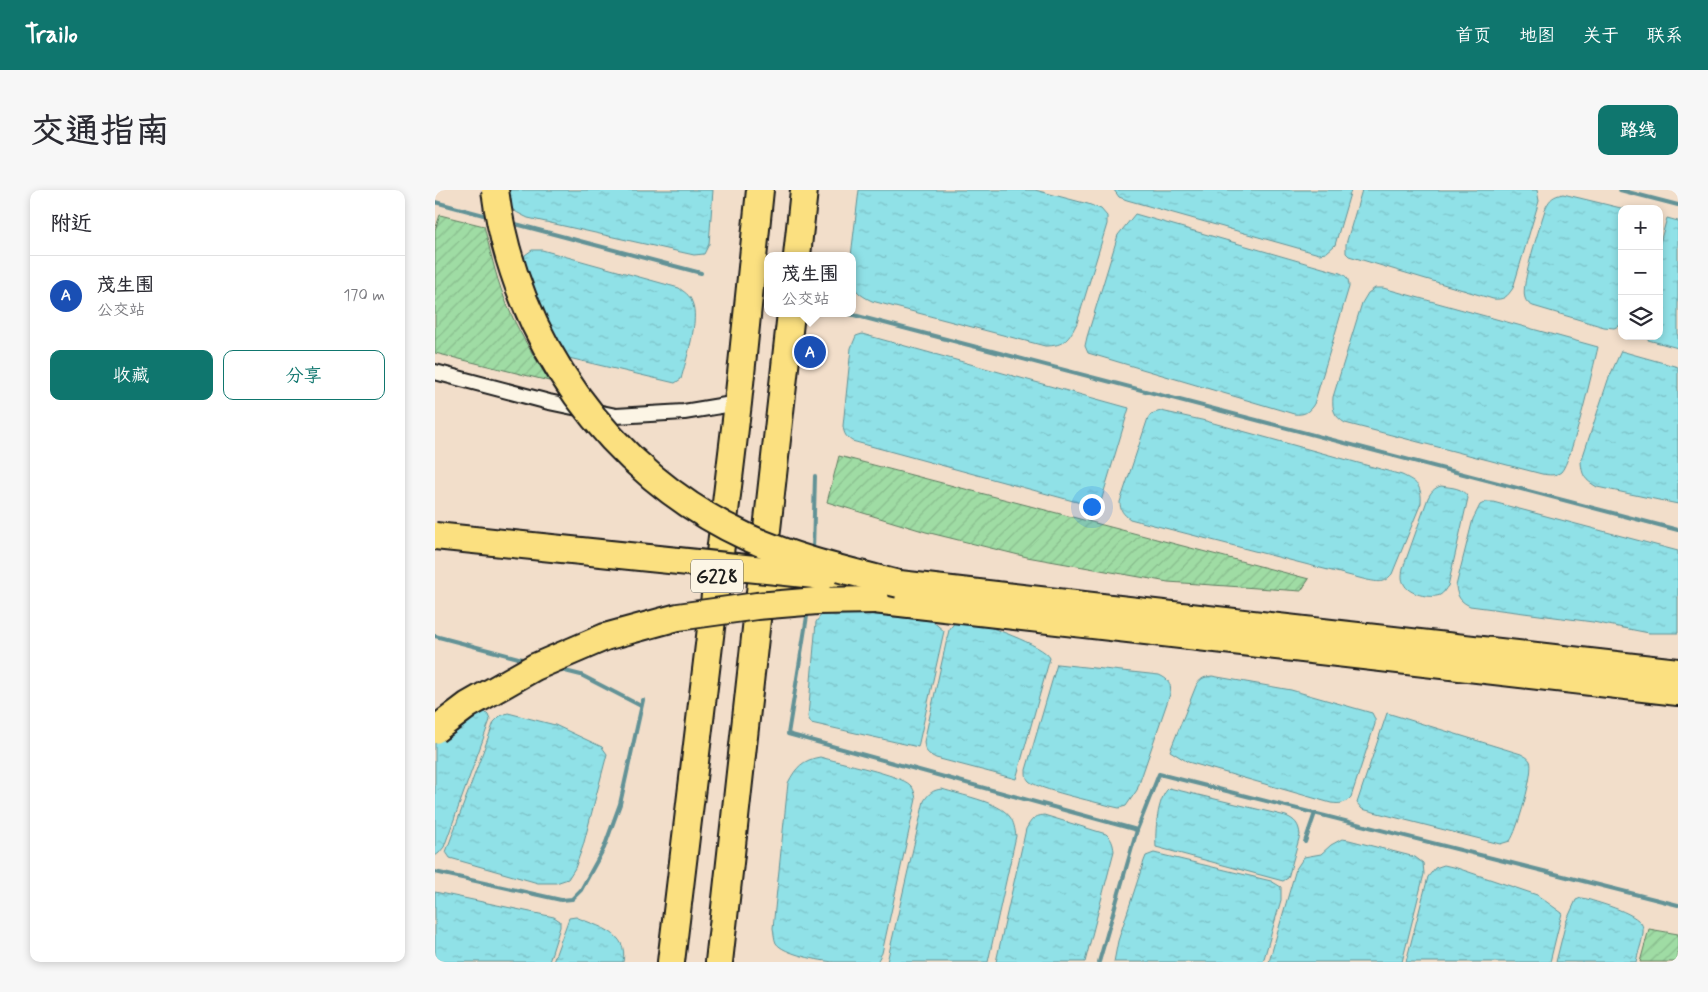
<!DOCTYPE html>
<html lang="zh">
<meta charset="utf-8">
<style>
body{margin:0;font-family:Mynerve,"LXGW WenKai TC",sans-serif;background:#f7f7f7;color:#2b2b33}
.controls{position:absolute;right:15px;top:15px;display:grid;overflow:hidden;border-radius:10px;box-shadow:0 2px 8px #0003}
.controls button{width:45px;height:45px;display:grid;place-items:center;padding:0;border:0;border-bottom:1px solid #e1e1e2;background:#fff;color:#2b2b33;font:25px sans-serif}
.you{position:absolute;left:656px;top:316px;width:18px;height:18px;margin:-12px;border:4px solid #fff;border-radius:50%;background:#1a73e8;box-shadow:0 0 0 8px #1a73e833}
.badge{display:grid;place-items:center;width:32px;height:32px;border-radius:50%;background:#0f766e;color:#fff;font-size:16px;font-weight:700}
.pin{position:absolute;translate:-50% -50%;border:2px solid #fff;box-shadow:0 1px 5px #0006}
.popup{position:absolute;left:329px;top:62px;width:92px;height:65px;box-sizing:border-box;display:grid;place-content:center;border-radius:10px;background:#fff;filter:drop-shadow(0 1px 4px #0005);font-size:16px;white-space:nowrap;color:#7c7c81}
.popup b{font-size:19px;color:#2b2b33}
.popup::after{content:'';position:absolute;left:50%;top:100%;margin-left:-10px;border:10px solid transparent;border-top-color:#fff}
.list{margin:0;padding:0;list-style:none}
h2{display:flex;justify-content:space-between;align-items:center;height:65px;margin:0;padding:0 20px;font-size:21px}
h2 small{font-size:16px;font-weight:400;color:#7c7c81}
.list li{display:grid;grid-template-columns:32px 1fr auto;gap:15px;align-items:center;box-sizing:border-box;height:80px;padding:0 20px;border-top:1px solid #e1e1e2}
.list b{display:block;font-size:19px;white-space:nowrap}
.list p{margin:0;font-size:16px;white-space:nowrap;color:#7c7c81}
.list em{font-size:16px;font-style:normal;color:#7c7c81}
.actions{display:flex;gap:10px;padding:15px 20px}
.actions a{flex:1;padding:11px 0;border:1px solid #0f766e;border-radius:10px;text-align:center;font-size:18px;color:#0f766e}
.actions .main{background:#0f766e;color:#fff}
.icon{flex:none;width:28px;height:28px;fill:none;stroke:currentColor;stroke-width:2;stroke-linecap:round;stroke-linejoin:round}
.map{position:relative;flex:none;width:1243px;height:772px;overflow:hidden;border-radius:10px}
header{display:flex;align-items:center;gap:30px;box-sizing:border-box;height:70px;padding:0 25px;background:#0f766e;color:#fff}
header strong{font-size:24px}
nav{display:flex;gap:28px;margin-inline-start:auto;font-size:18px}
.intro{display:flex;align-items:center;justify-content:space-between;box-sizing:border-box;height:120px;padding:0 30px}
h1{margin:0;font-size:35px}
.button{padding:12px 22px;border-radius:10px;background:#0f766e;color:#fff;font-size:18px;font-weight:700}
main{display:flex;gap:30px;padding:0 30px}
aside{flex:1;background:#fff;border-radius:10px;box-shadow:0 2px 8px #0003}
.map>svg:first-child{display:block}
.garden{fill:url(#garden-furrows);stroke:#5e7c60}
.water{fill:url(#water-ripples);stroke:#629296}
.lines{fill:none;stroke-linecap:round;stroke-linejoin:round}
.stream{stroke:#629296;stroke-width:4}
.street-casing{stroke:#1c1c1c;stroke-width:18}
.highway-casing{stroke:#1c1c1c;stroke-width:30}
.street{stroke:#fcf5e5;stroke-width:14}
.highway{stroke:#fbe080;stroke-width:26}
.highway-bridge-casing{stroke:#1c1c1c;stroke-width:30;stroke-linecap:butt}
.highway-bridge{stroke:#fbe080;stroke-width:26}
.labels{text-anchor:middle;stroke-width:4.5;stroke-linejoin:round;paint-order:stroke}
.shield{fill:#fcf5e5;stroke:#5f5d58;stroke-width:1}
.shield-label{font-size:19px;font-weight:bold;fill:#1c1c1c}
</style>
<header>
<strong>Trailo</strong>
<nav><a>首页</a><a>地图</a><a>关于</a><a>联系</a></nav>
</header>
<div class="intro"><h1>交通指南</h1><a class="button">路线</a></div>
<main>
<aside>
<h2>附近<small></small></h2>
<ul class="list">
<li><span class="badge" style="background:#1a4fb4">A</span><div><b>茂生围</b><p>公交站</p></div><em>170 m</em></li>
</ul>
<div class="actions"><a class="main">收藏</a><a>分享</a></div>
</aside>
<div class="map">
<svg width="1243" height="772" viewBox="0 0 1243 772">
<defs>
<pattern id="garden-furrows" width="10" height="10" patternUnits="userSpaceOnUse" patternTransform="scale(1.25)"><rect width="10" height="10" fill="#9fdca4"/><path d="M-1 1l2-2M0 10L10 0M9 11l2-2" fill="none" stroke="#88bc8d"/></pattern>
<pattern id="water-ripples" width="26" height="14" patternUnits="userSpaceOnUse" patternTransform="scale(1.25)"><rect width="26" height="14" fill="#90e1e7"/><path d="M2 4q2-2 4 0t4 0M15 11q2-2 4 0t4 0" fill="none" stroke="#7cc0c6"/></pattern>
</defs>
<rect width="100%" height="100%" fill="#f2deca"/>
<filter id="ink" filterUnits="userSpaceOnUse"><feTurbulence type="fractalNoise" baseFrequency=".02" numOctaves="2"/><feDisplacementMap in="SourceGraphic" scale="10" xChannelSelector="R" yChannelSelector="G"/><feConvolveMatrix kernelMatrix="1 2 1 2 8 2 1 2 1" color-interpolation-filters="sRGB"/></filter>
<g filter="url(#ink)">
<g class="garden">
<path d="M 5,25 L 49,36 C 55,60 60,84 69,107 C 80,137 98,164 114,191 L 0,163 L 0,40 Z"/>
<path d="M 404,266 L 874,389 L 866,401 L 733,392 L 592,367 L 491,342 L 392,312 Z"/>
<path d="M 1214,739 L 1243,744 L 1243,772 L 1205,772 Z"/>
</g>
<g class="water">
<path d="M 64,0 L 278,0 L 274,54 L 269,64 L 259,65 L 93,28 C 76,20 72,17 64,0 Z"/>
<path d="M 424,0 L 600,0 L 653,14 L 666,19 L 672,26 L 672,34 L 642,133 C 634,149 630,156 610,156 L 437,111 C 429,107 421,103 418,94 L 418,66 L 416,66 Z"/>
<path d="M 679,0 L 916,0 L 900,55 L 891,63 L 884,64 L 692,10 L 684,7 Z"/>
<path d="M 927,0 L 1102,0 L 1104,11 L 1078,98 C 1072,107 1069,110 1058,109 L 914,66 L 911,63 L 911,54 Z"/>
<path d="M 1128,4 L 1190,19 L 1187,19 L 1186,135 L 1179,138 L 1169,137 L 1098,116 C 1094,114 1091,112 1090,108 C 1085,95 1106,33 1111,17 C 1115,9 1118,6 1128,4 Z"/>
<path d="M 700,24 L 905,83 C 912,86 914,89 914,97 L 879,214 C 873,223 869,225 859,224 L 653,163 L 650,156 L 652,147 L 683,45 Z"/>
<path d="M 1232,28 L 1243,31 L 1243,158 L 1213,150 L 1214,146 L 1224,146 L 1224,56 Z"/>
<path d="M 97,60 L 107,60 L 244,98 C 249,102 255,105 257,112 C 265,129 251,170 246,189 L 240,193 L 121,165 L 87,73 L 90,65 Z"/>
<path d="M 940,98 L 948,98 L 1163,157 C 1158,178 1137,271 1126,282 C 1121,286 1113,285 1107,284 L 910,233 C 899,226 897,220 898,207 L 927,113 L 933,103 Z"/>
<path d="M 427,144 L 694,218 L 664,318 L 417,251 C 411,247 409,244 408,236 L 416,158 L 421,146 Z"/>
<path d="M 1186,161 L 1243,177 L 1243,314 L 1162,297 C 1150,290 1147,286 1146,272 L 1173,190 Z"/>
<path d="M 726,221 L 771,231 L 967,285 C 982,292 987,296 986,313 L 957,384 C 948,394 944,392 932,390 L 695,329 C 688,324 685,320 685,312 L 713,228 L 716,224 Z"/>
<path d="M 1006,296 C 1017,298 1028,297 1033,308 L 1013,396 C 1010,399 1009,403 1005,405 C 995,409 973,404 969,394 C 966,389 967,384 968,378 L 993,308 C 996,302 999,298 1006,296 Z"/>
<path d="M 1051,312 L 1058,312 L 1243,361 L 1243,443 L 1214,443 L 1158,432 L 1035,416 C 1026,412 1022,407 1021,396 L 1038,329 L 1045,315 Z"/>
<path d="M 394,420 L 497,431 L 509,441 L 483,557 L 376,533 L 373,527 L 381,432 L 389,421 Z"/>
<path d="M 534,430 C 549,435 609,455 615,468 L 581,589 L 501,568 C 493,564 490,562 489,552 L 514,440 L 520,432 Z"/>
<path d="M 622,474 L 724,485 C 733,489 737,493 735,504 L 702,600 L 691,616 L 684,618 L 675,616 C 661,612 602,599 594,591 C 591,588 591,584 591,580 Z"/>
<path d="M 777,486 L 856,500 L 937,523 L 940,529 L 940,534 L 916,607 C 910,614 905,614 896,613 L 753,572 L 735,561 L 761,496 C 765,489 768,487 777,486 Z"/>
<path d="M 50,522 L 53,525 L 55,530 L 9,657 L 4,663 L 0,666 L 0,553 L 43,523 Z"/>
<path d="M 73,523 L 120,535 L 167,557 L 172,564 L 148,656 L 140,678 L 133,689 L 121,693 L 103,693 L 15,668 L 11,662 L 59,532 L 65,526 Z"/>
<path d="M 952,523 L 1086,564 C 1089,566 1093,567 1095,571 C 1100,580 1082,642 1075,651 L 1065,654 L 927,619 L 922,613 Z"/>
<path d="M 385,567 C 402,572 466,585 475,595 C 479,598 480,604 481,609 L 447,763 L 442,772 C 428,772 413,772 399,772 C 386,771 348,764 341,753 C 339,749 339,743 338,738 L 353,593 C 361,577 368,570 385,567 Z"/>
<path d="M 734,598 L 851,626 C 860,630 864,634 865,645 L 853,688 L 848,691 L 721,657 C 720,642 722,608 734,598 Z"/>
<path d="M 507,599 C 525,605 565,612 575,627 C 579,632 580,640 581,646 L 553,772 L 452,772 L 489,611 C 494,603 498,600 507,599 Z"/>
<path d="M 609,625 L 671,644 C 677,649 678,654 679,661 L 650,772 L 561,772 L 591,639 C 596,630 599,626 609,625 Z"/>
<path d="M 907,649 L 914,650 L 980,667 L 988,673 L 989,684 L 967,772 L 834,772 L 861,679 L 869,667 L 886,664 L 896,655 Z"/>
<path d="M 719,663 L 836,691 L 846,697 L 846,710 L 828,772 L 679,772 L 683,751 L 709,671 L 711,666 Z"/>
<path d="M 1009,675 L 1022,678 L 1102,705 L 1127,723 L 1115,772 L 971,772 L 993,687 L 1000,678 Z"/>
<path d="M 0,702 L 119,727 L 125,731 L 125,737 L 114,772 L 0,772 Z"/>
<path d="M 1146,708 L 1152,709 C 1164,713 1207,724 1208,738 C 1209,748 1203,762 1201,772 L 1121,772 L 1131,732 L 1141,710 Z"/>
<path d="M 141,727 C 163,737 194,742 188,772 L 118,772 L 134,728 Z"/>
</g>
<g class="lines">
<g class="stream">
<path d="M 1185,0 L 1243,15"/>
<path d="M 0,12 L 56,27"/>
<path d="M 77,33 L 266,83"/>
<path d="M 411,123 L 1243,340"/>
<path d="M 378,361 L 380,286"/>
<path d="M 373,420 L 353,544 L 702,640"/>
<path d="M 0,446 L 91,470"/>
<path d="M 122,479 L 146,485 L 206,516"/>
<path d="M 870,652 L 880,623"/>
<path d="M 0,682 L 126,710 L 137,709 L 146,700 L 169,658 L 185,614 L 208,510"/>
<path d="M 664,772 L 702,640 L 724,584 L 1243,715"/>
</g>
<g class="street-casing">
<path id="street" d="M 0,182 L 114,212 L 181,226 L 249,222 L 303,213"/>
</g>
<g class="highway-casing">
<g id="highway">
<path d="M 362,66 L 369,0"/>
<path d="M 464,394 L 1243,482"/>
<path d="M 334,398 L 1243,502"/>
<path d="M 236,772 L 303,213 L 325,0"/>
<path d="M 284,772 L 356,123"/>
</g>
</g>
<use href="#street" class="street"/>
<use href="#highway" class="highway"/>
<g class="highway-bridge-casing">
<g id="highway-bridge">
<path d="M 60,0 C 79,148 175,284 312,347 C 360,369 413,381 464,394"/>
<path d="M 0,346 L 389,386"/>
<path d="M 0,540 L 33,515 L 100,477 L 170,447 L 243,427 L 322,416 L 382,411 L 441,410"/>
</g>
</g>
<use href="#highway-bridge" class="highway-bridge"/>
</g>
</g>
<g class="labels">
<rect class="shield" x="256" y="369.5" width="52" height="33" rx="4"/>
<g class="shield-label">
<text x="282" y="393">G228</text>
</g>
</g>
</svg>
<div class="controls">
<button>+</button>
<button>−</button>
<button><svg class="icon" aria-label="layers" viewBox="0 0 24 24"><path d="M12 4l9 5-9 5-9-5zM3 14l9 5 9-5"/></svg></button>
</div>
<div class="you"></div>
<div class="pin badge" style="left:375px;top:162px;background:#1a4fb4">A</div>
<div class="popup"><b>茂生围</b>公交站</div>
</div>
</main>
